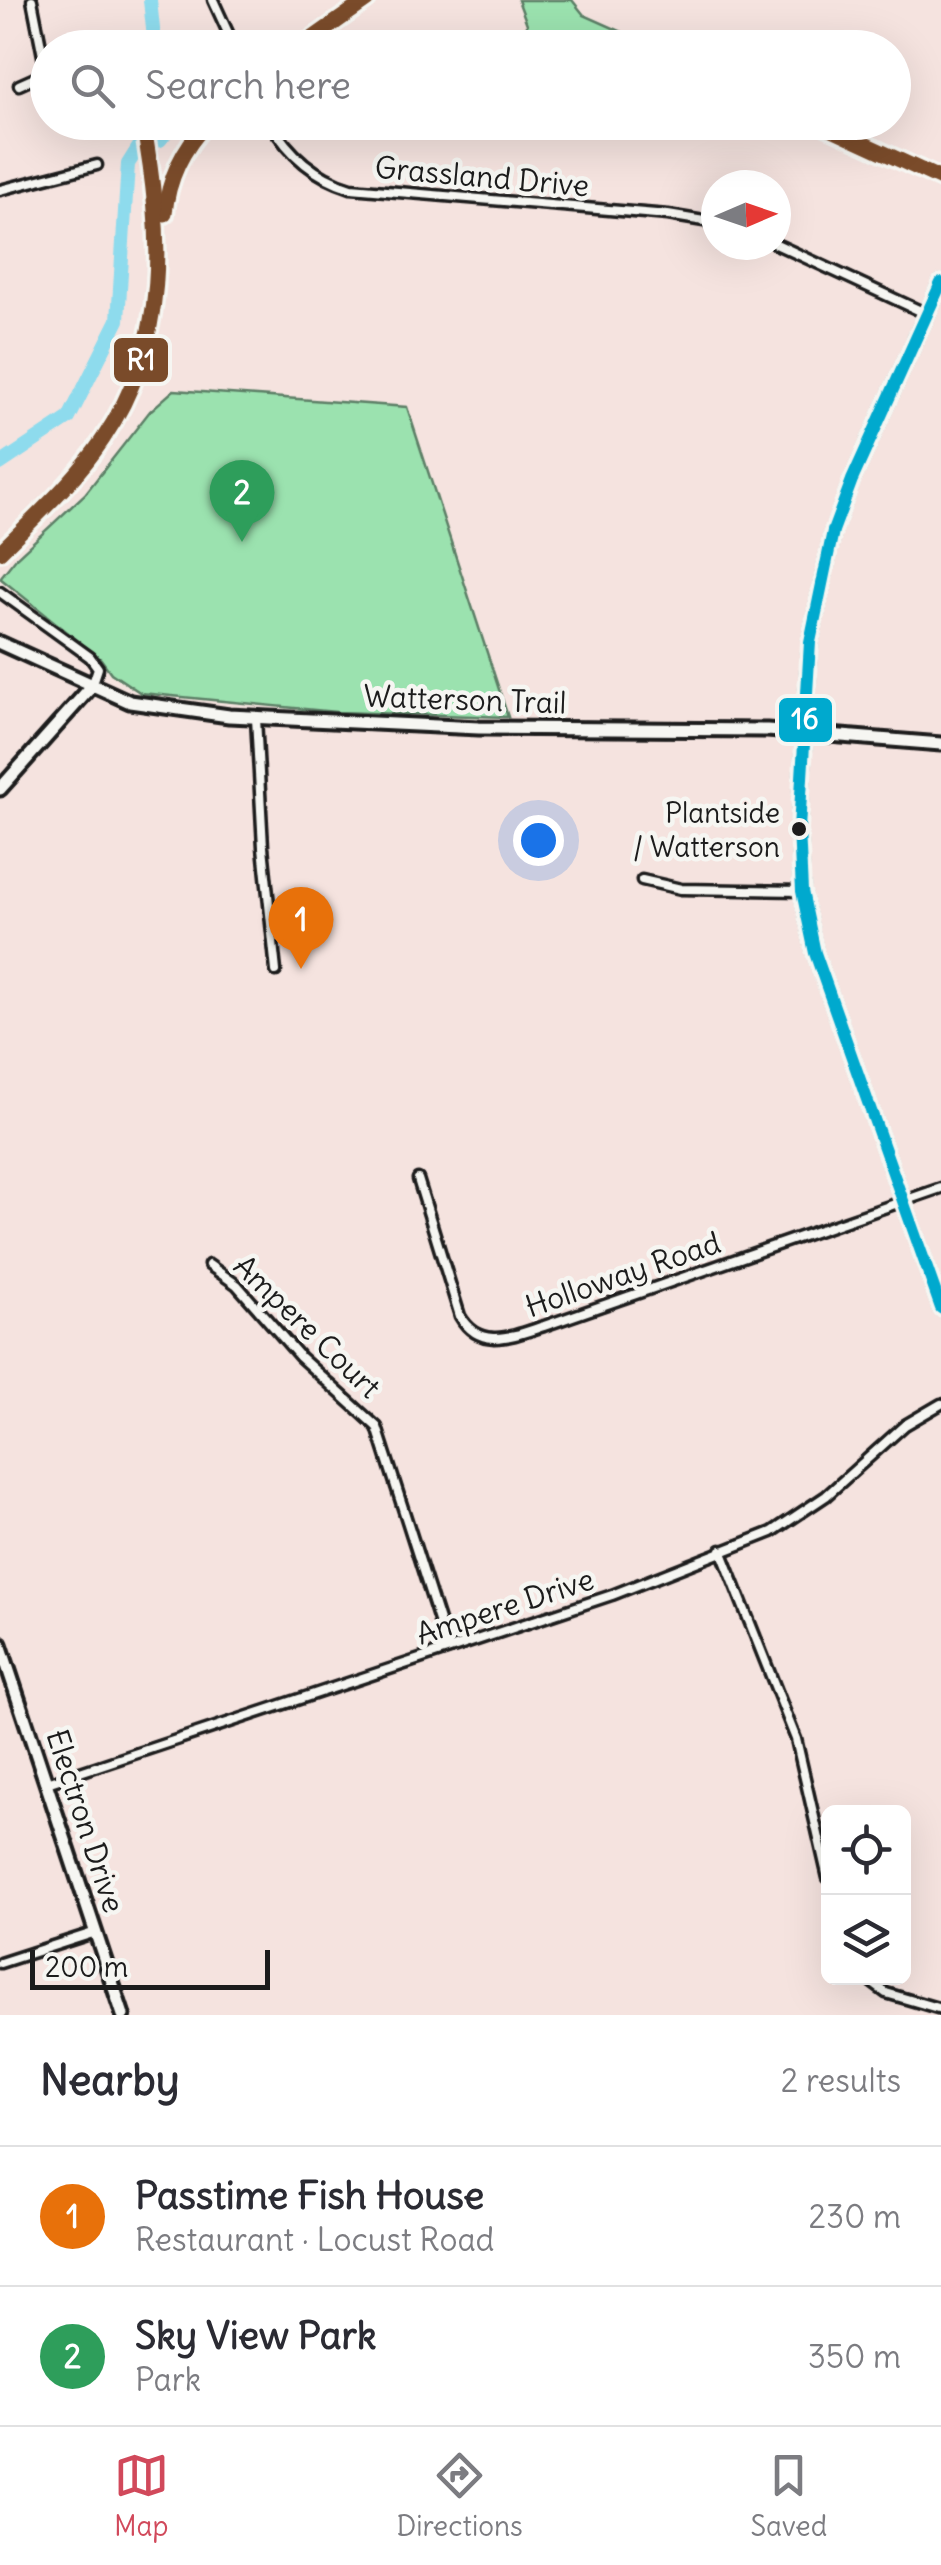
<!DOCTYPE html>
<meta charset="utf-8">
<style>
body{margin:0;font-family:Delius,sans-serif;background:#f7f7f7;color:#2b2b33}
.controls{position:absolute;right:30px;bottom:30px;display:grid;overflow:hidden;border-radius:15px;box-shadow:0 10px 40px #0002}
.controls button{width:90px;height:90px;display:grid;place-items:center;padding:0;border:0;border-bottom:2px solid #e1e1e2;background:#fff;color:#2b2b33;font:50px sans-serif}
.compass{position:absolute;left:701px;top:170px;width:90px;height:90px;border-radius:50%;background:#fff;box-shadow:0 10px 40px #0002;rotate:88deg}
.scale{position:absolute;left:30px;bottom:25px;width:240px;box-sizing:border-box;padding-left:10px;border:5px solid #1c1c1c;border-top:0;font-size:28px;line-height:35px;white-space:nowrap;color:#1c1c1c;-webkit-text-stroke:8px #f6f6f2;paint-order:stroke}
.you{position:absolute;left:538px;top:840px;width:35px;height:35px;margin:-25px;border:8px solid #fff;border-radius:50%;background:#1a73e8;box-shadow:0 0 0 15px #1a73e833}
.badge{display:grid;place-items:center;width:65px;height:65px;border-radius:50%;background:#d1495b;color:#fff;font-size:32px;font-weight:700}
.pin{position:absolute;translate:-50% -82px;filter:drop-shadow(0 2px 5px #0008)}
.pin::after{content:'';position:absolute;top:52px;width:35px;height:30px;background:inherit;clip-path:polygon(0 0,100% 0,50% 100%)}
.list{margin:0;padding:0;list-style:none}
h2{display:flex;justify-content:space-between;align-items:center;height:130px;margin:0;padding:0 40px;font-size:42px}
h2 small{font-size:32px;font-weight:400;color:#7c7c81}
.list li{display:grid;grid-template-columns:65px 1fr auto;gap:30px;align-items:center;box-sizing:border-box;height:140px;padding:0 40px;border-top:2px solid #e1e1e2}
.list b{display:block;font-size:38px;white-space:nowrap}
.list p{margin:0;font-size:32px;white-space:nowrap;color:#7c7c81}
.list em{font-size:32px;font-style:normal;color:#7c7c81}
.icon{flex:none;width:55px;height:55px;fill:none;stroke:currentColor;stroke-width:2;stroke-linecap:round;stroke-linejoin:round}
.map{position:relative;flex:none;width:941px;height:2015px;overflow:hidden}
.search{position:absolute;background:#fff;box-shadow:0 10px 40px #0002;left:30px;right:30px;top:30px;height:110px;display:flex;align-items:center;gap:25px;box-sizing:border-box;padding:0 35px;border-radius:55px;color:#7c7c81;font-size:38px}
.sheet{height:410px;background:#fff}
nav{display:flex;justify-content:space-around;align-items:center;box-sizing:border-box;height:140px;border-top:2px solid #e1e1e2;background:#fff;font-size:28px;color:#7c7c81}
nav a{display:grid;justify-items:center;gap:5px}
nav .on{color:#d1495b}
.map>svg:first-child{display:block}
.green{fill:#9be2af;stroke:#5c7f66;stroke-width:2.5}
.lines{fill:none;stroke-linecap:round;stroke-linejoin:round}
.river{stroke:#8edbed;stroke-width:14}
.street-casing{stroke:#1c1c1c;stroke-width:15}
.secondary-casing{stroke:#1c1c1c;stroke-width:19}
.street{stroke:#f6f6f2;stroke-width:8}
.secondary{stroke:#f6f6f2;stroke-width:11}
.bus-1-casing{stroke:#f6f6f2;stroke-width:20}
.bus-1{stroke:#00a9ce;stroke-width:12}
.rail-1-casing{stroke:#f6f6f2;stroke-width:22}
.rail-1{stroke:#7a4b2a;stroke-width:15}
.bus-dot{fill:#1c1c1c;stroke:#f6f6f2;stroke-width:4}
.labels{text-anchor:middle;stroke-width:9;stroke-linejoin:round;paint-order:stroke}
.bus-label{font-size:28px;fill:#1c1c1c;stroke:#f6f6f2;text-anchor:end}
.street-label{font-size:30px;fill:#1c1c1c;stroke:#f6f6f2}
.line-badge{stroke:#f6f6f2;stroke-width:4}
.badge-label{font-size:28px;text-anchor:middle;font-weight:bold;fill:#fff}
</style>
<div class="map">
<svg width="941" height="2015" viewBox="0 0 941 2015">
<rect width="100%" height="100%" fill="#f5e3df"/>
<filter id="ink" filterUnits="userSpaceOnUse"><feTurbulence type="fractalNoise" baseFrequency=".01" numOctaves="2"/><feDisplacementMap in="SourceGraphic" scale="20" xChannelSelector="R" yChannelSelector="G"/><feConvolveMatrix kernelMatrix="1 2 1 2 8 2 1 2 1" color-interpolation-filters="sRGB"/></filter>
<g filter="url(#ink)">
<g class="green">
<path d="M 518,0 L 572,0 L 584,15 L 656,47 L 527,47 L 527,24 Z"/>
<path d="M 174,390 L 407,407 L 508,717 L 336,712 L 141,693 L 111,673 L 101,659 L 0,578 L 16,558 L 85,494 L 150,411 Z"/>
</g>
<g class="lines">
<g class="river">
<path d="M 150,0 L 155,48"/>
<path d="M 0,464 L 69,418 L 118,320 L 128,164 L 140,145 L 160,140 L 165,134 L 163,122"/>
</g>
<g class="street-casing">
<g id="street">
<path d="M 213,0 L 235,48"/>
<path d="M 19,85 L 37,77 L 45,66 L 32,0"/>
<path d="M 270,122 C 289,155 315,177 351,188 L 668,215 L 716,223"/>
<path d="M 0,190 L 97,165"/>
<path d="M 776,244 L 927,314"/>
<path d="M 0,592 L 90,657 L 98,668 L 92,686"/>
<path d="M 256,718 L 263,847 L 276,971"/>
<path d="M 642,880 L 681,889 L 802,891"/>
<path d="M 418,1179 L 460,1316 C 480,1351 513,1336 544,1326 L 941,1188"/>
<path d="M 209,1265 L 237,1285 L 300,1357 L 377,1427 L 448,1649"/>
<path d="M 721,1550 L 796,1739 L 828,1878"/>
<path d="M 47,1783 L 612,1595 L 772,1532 L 826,1496 L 905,1425 L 941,1404"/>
<path d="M 0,1963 L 96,1932"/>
<path d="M 866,1978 L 886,1993 L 941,2009"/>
</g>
</g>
<g class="secondary-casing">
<g id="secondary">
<path d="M 941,283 L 852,480 L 833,531 L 810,642 L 799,829 L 802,891 L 815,953 L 941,1308"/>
<path d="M 0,643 L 130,702 L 229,716 L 479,728 L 767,730 L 941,744"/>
<path d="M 0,789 L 92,686"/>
<path d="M 0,1644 L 123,2015"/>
</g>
</g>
<use href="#street" class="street"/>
<use href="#secondary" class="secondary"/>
<g class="bus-1-casing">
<path id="bus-1" d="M 941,283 L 852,480 L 833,531 L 810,642 L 799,829 L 802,891 L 815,953 L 941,1308"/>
</g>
<use href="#bus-1" class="bus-1"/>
<g class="rail-1-casing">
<g id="rail-1">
<path d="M 299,48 L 367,0"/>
<path d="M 817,122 L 941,179"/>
<path d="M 165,214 C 168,178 183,148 208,122"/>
<path d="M 0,552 C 36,516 75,481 103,439 C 170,339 163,235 143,122"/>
</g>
</g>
<use href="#rail-1" class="rail-1"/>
</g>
</g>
<circle class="bus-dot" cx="799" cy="829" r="9"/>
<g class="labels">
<g class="bus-label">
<text x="780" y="823">Plantside<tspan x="780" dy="34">/ Watterson</tspan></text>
</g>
<g class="street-label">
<text transform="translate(482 177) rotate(5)" y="10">Grassland Drive</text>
<text transform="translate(465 700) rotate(2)" y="10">Watterson Trail</text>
<text transform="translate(623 1275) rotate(-19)" y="10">Holloway Road</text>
<text transform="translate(307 1327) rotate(44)" y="10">Ampere Court</text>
<text transform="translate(505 1607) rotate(-18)" y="10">Ampere Drive</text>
<text transform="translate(85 1821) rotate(72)" y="10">Electron Drive</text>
</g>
</g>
<g class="line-badge">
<rect x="112" y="336" width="58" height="48" rx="10" fill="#7a4b2a"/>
<rect x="777" y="696" width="57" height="48" rx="10" fill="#00a9ce"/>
</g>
<g class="badge-label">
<text x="141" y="370">R1</text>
<text x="805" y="729">16</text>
</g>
</svg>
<div class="controls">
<button><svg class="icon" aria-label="locate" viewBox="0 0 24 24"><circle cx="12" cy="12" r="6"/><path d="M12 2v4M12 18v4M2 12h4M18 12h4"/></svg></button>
<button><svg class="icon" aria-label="layers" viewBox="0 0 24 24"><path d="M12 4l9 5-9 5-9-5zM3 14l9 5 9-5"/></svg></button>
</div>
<svg class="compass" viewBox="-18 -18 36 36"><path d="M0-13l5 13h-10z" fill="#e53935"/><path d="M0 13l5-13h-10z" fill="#7c7c81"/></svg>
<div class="scale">200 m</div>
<div class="you"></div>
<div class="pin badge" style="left:301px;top:969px;background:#e8710a">1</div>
<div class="pin badge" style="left:242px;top:542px;background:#2e9e5b">2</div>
<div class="search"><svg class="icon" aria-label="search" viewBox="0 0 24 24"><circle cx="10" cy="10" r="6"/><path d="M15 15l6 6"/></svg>Search here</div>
</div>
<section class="sheet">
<h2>Nearby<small>2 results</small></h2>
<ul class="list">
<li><span class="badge" style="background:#e8710a">1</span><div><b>Passtime Fish House</b><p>Restaurant · Locust Road</p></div><em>230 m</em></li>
<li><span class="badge" style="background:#2e9e5b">2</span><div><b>Sky View Park</b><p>Park</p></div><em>350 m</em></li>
</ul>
</section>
<nav>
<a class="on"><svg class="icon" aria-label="map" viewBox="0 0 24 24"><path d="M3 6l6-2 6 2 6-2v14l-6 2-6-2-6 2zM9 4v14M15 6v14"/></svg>Map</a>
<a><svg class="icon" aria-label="directions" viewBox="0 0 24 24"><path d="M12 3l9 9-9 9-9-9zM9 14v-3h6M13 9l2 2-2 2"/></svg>Directions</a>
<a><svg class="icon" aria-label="saved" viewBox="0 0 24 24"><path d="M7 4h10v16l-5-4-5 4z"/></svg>Saved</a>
</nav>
